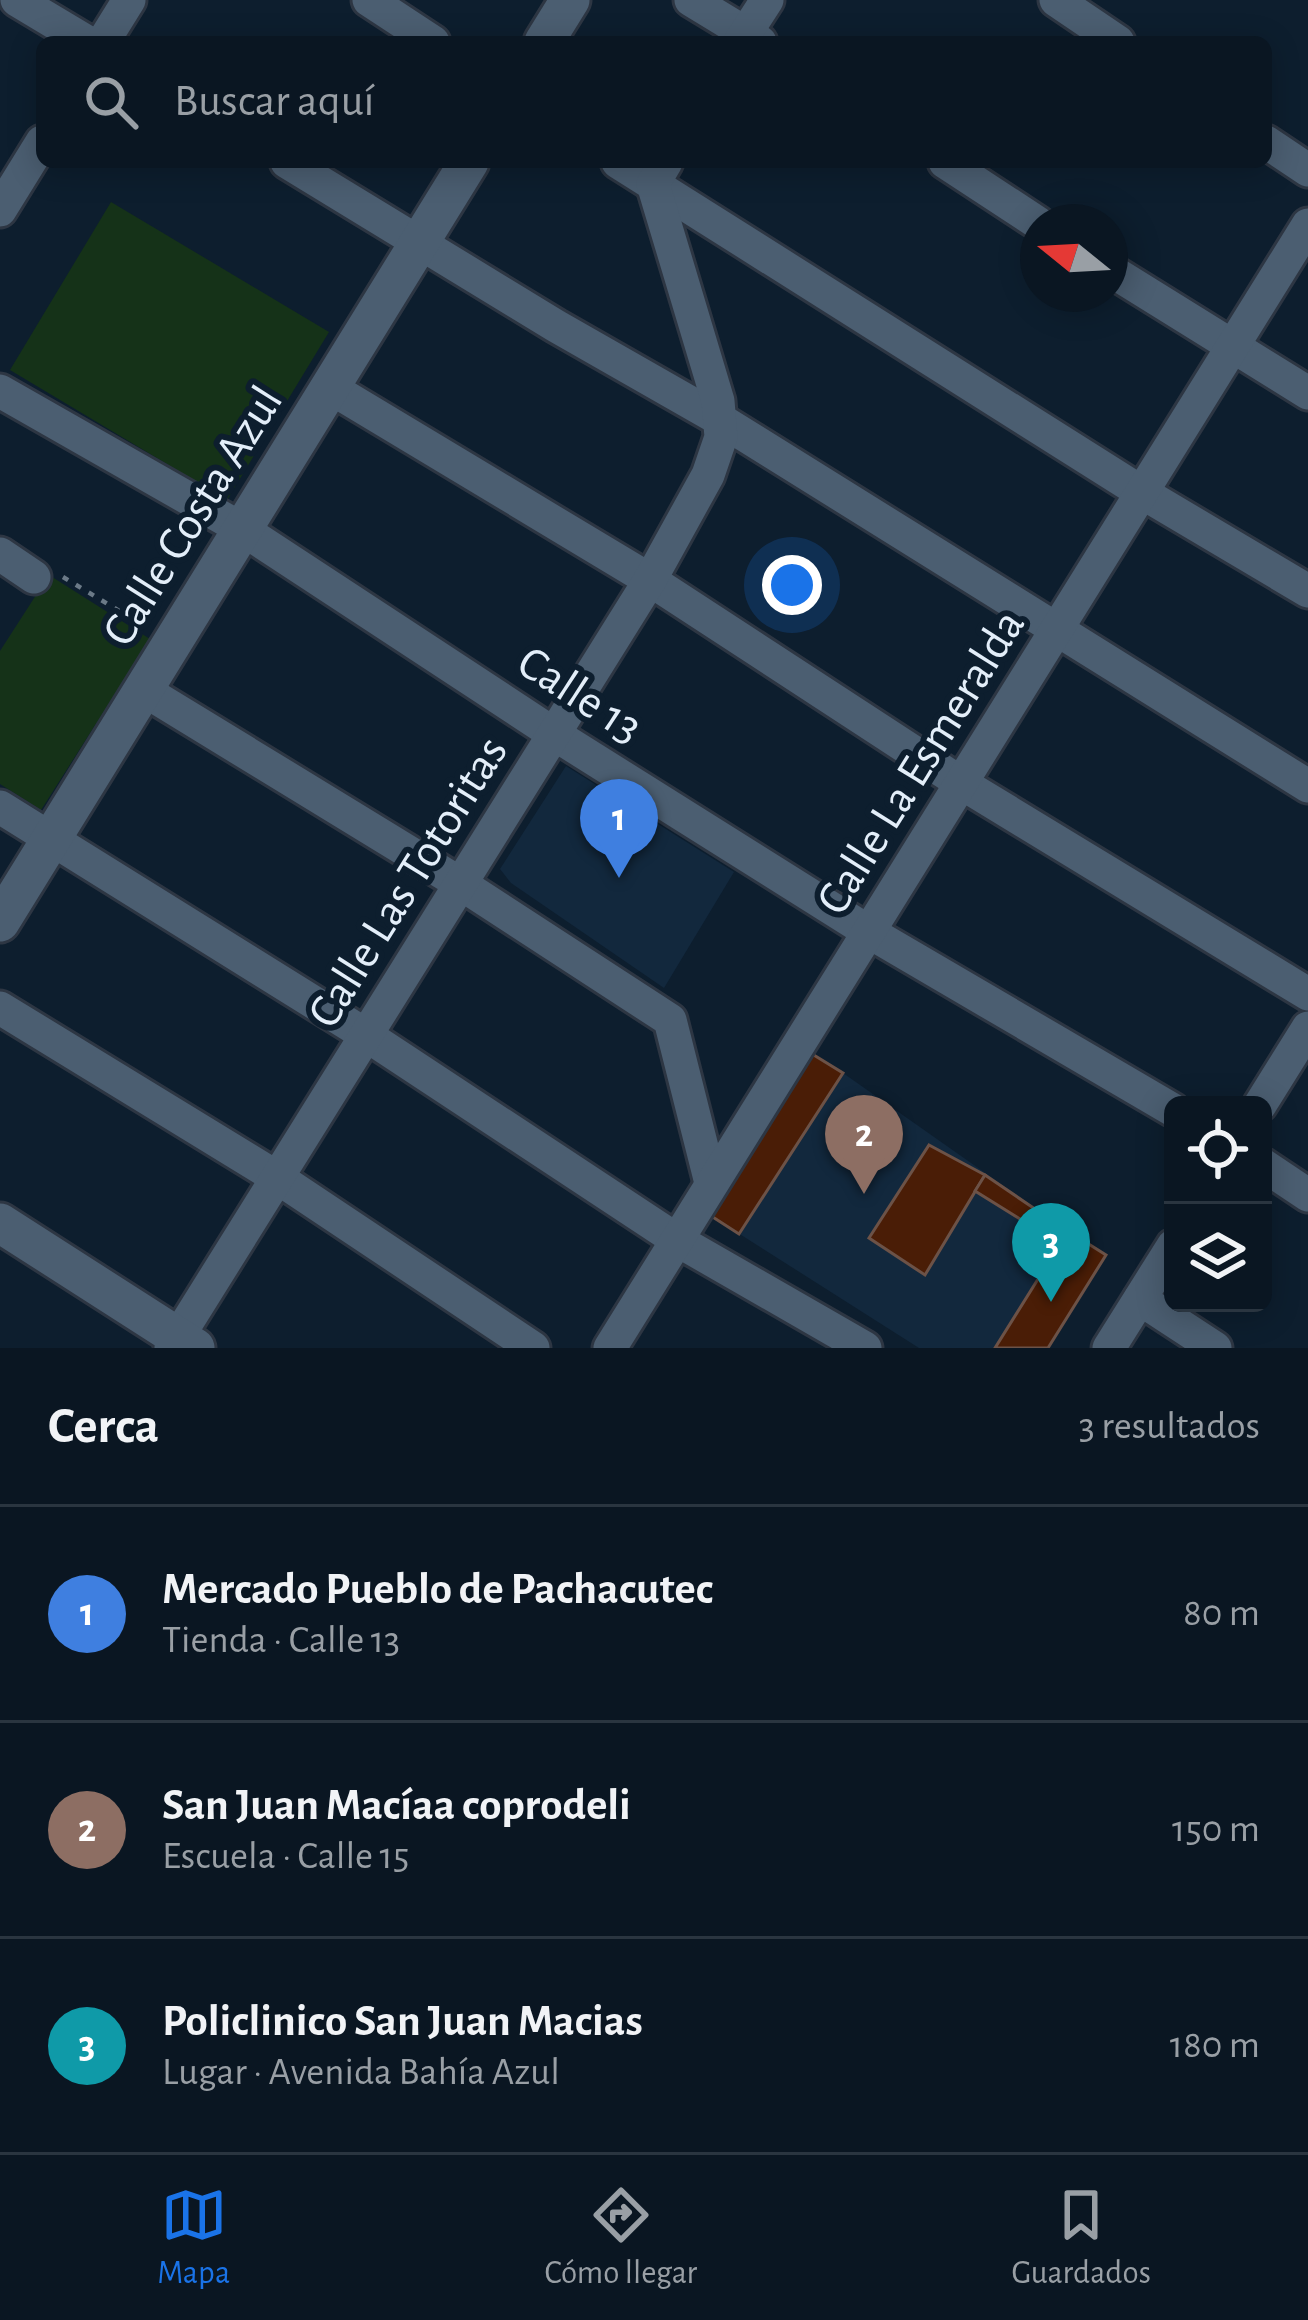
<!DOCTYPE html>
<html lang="es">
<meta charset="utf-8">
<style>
body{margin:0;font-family:"Alegreya Sans",sans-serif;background:#18232f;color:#f1f3f6}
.controls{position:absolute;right:36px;bottom:36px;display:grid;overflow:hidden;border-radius:18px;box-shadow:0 6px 30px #0003}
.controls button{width:108px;height:108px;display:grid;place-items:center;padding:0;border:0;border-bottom:3px solid #2a3540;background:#0a1622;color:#f1f3f6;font:60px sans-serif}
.compass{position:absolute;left:1020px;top:204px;width:108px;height:108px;border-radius:50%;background:#0a1622;box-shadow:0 6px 30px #0003;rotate:288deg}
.you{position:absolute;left:792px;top:585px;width:42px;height:42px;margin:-30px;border:9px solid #fff;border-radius:50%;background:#1a73e8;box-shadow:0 0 0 18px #1a73e833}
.badge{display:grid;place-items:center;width:78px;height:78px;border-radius:50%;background:#1a73e8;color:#fff;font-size:39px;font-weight:700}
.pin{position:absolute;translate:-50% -99px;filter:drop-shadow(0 3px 6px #0008)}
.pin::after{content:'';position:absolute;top:63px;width:42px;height:36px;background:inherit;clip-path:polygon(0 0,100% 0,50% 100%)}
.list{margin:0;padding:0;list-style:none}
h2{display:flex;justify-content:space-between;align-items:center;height:156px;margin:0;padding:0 48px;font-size:51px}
h2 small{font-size:39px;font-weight:400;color:#999fa5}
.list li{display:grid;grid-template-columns:78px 1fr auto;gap:36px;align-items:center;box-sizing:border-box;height:216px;padding:0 48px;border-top:3px solid #2a3540}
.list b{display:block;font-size:45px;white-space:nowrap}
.list p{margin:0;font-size:39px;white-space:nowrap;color:#999fa5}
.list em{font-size:39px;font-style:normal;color:#999fa5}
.icon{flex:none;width:66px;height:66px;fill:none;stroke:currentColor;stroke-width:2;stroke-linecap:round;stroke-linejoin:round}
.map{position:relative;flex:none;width:1308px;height:1348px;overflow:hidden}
.search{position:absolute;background:#0a1622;box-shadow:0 6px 30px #0003;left:36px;right:36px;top:36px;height:132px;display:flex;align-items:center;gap:30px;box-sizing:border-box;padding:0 42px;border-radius:18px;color:#999fa5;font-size:45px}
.sheet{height:804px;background:#0a1622}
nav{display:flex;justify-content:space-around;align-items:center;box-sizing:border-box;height:168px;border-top:3px solid #2a3540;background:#0a1622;font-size:33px;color:#999fa5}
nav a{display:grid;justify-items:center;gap:6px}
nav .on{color:#1a73e8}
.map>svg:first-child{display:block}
.built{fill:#12283d}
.green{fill:#153218}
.building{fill:#4a1d06;stroke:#6c5247;stroke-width:3}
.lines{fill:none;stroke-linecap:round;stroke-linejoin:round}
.minor-casing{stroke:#2d3643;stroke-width:39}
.tertiary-casing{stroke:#2d3643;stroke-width:45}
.path{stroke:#6b7a87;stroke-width:4.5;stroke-dasharray:6 9;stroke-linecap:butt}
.minor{stroke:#4b5e71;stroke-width:33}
.tertiary{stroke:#4b5e71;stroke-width:39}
.labels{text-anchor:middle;stroke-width:12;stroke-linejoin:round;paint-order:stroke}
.street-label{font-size:48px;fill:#e3eef9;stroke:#0d1e2e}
</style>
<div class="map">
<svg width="1308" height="1348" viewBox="0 0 1308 1348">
<rect width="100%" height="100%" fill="#0d1e2e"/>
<g class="built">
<path d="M 566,766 L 734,872 L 664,988 L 511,883 L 500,869 Z"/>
<path d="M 843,1073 L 1068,1231 L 995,1348 L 919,1348 L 705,1212 Z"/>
</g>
<g class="green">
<path d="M 111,202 L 329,332 L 227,500 L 10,370 Z"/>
<path d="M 49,575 L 150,639 L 41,810 L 0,784 L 0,651 Z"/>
</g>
<g class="building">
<path d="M 804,1049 L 843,1073 L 739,1234 L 705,1212 Z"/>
<path d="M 929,1145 L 985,1175 L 925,1275 L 869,1238 Z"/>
<path d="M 985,1175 L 1063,1228 L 1054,1240 L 975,1191 Z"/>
<path d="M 1068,1231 L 1106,1255 L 1048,1348 L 995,1348 Z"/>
</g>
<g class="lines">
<g class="minor-casing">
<g id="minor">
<path d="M 17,0 L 87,42"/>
<path d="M 369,0 L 433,42"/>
<path d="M 691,0 L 760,42"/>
<path d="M 1056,0 L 1118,42"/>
<path d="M 103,42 L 129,0"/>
<path d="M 740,42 L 767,0"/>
<path d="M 1266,142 L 1308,170"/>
<path d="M 287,162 L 556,326 L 719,419 L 1308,786"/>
<path d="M 618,162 L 1141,492 L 1308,591"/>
<path d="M 945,162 L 1038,223"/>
<path d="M 0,210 L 42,142"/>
<path d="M 1110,270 L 1308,393"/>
<path d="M 329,387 L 650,580 L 961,783 L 1308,994"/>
<path d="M 0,391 L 242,529 L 554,734 L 869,932 L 1173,1110"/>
<path d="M 0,554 L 34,577"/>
<path d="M 142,689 L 461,884 L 670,1020 L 711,1183"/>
<path d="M 0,807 L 366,1035 L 677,1240 L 865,1348"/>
<path d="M 0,1008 L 278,1178 L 533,1348"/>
<path d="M 1260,1105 L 1308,1028"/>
<path d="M 1263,1165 L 1308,1195"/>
<path d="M 1140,1299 L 1215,1348"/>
<path d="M 171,1348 L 650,580 L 708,475 L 721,437 L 718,401 L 653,184 L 666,162"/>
<path d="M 610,1348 L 1308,225"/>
<path d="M 1109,1348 L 1173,1246"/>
</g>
</g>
<g class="tertiary-casing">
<g id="tertiary">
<path d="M 544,42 L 570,0"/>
<path d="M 0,922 L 469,162"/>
<path d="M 0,1223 L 195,1348"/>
</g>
</g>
<path class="path" d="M 63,577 L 146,627"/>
<use href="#minor" class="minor"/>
<use href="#tertiary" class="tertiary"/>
</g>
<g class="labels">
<g class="street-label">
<text transform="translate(191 515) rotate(-58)" y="17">Calle Costa Azul</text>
<text transform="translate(581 693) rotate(33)" y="17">Calle 13</text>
<text transform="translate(919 761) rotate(-58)" y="17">Calle La Esmeralda</text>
<text transform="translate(406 881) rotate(-58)" y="17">Calle Las Totoritas</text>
</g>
</g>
</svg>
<div class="controls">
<button><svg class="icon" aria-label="locate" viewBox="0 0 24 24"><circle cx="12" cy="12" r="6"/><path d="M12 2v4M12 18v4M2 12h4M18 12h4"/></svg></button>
<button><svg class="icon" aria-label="layers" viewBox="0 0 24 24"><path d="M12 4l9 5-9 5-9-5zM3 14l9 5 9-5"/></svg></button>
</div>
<svg class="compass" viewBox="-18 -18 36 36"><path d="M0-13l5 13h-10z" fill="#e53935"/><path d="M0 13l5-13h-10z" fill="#999fa5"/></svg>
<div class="you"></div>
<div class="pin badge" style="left:619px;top:878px;background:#3f7fe0">1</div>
<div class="pin badge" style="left:864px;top:1194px;background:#8d6e63">2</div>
<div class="pin badge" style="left:1051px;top:1302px;background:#0f9aa8">3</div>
<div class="search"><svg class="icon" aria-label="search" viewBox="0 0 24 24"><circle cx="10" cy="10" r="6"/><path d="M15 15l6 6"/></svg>Buscar aquí</div>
</div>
<section class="sheet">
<h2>Cerca<small>3 resultados</small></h2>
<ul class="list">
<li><span class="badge" style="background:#3f7fe0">1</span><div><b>Mercado Pueblo de Pachacutec</b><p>Tienda · Calle 13</p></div><em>80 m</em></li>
<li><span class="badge" style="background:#8d6e63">2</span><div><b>San Juan Macíaa coprodeli</b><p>Escuela · Calle 15</p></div><em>150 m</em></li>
<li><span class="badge" style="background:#0f9aa8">3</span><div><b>Policlinico San Juan Macias</b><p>Lugar · Avenida Bahía Azul</p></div><em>180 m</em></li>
</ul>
</section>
<nav>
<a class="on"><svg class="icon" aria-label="map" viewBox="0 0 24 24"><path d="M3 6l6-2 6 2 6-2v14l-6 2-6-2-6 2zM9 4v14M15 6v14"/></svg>Mapa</a>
<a><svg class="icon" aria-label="directions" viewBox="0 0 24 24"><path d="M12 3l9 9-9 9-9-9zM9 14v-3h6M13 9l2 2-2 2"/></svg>Cómo llegar</a>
<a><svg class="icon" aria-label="saved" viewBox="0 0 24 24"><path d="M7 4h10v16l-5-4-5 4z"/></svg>Guardados</a>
</nav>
